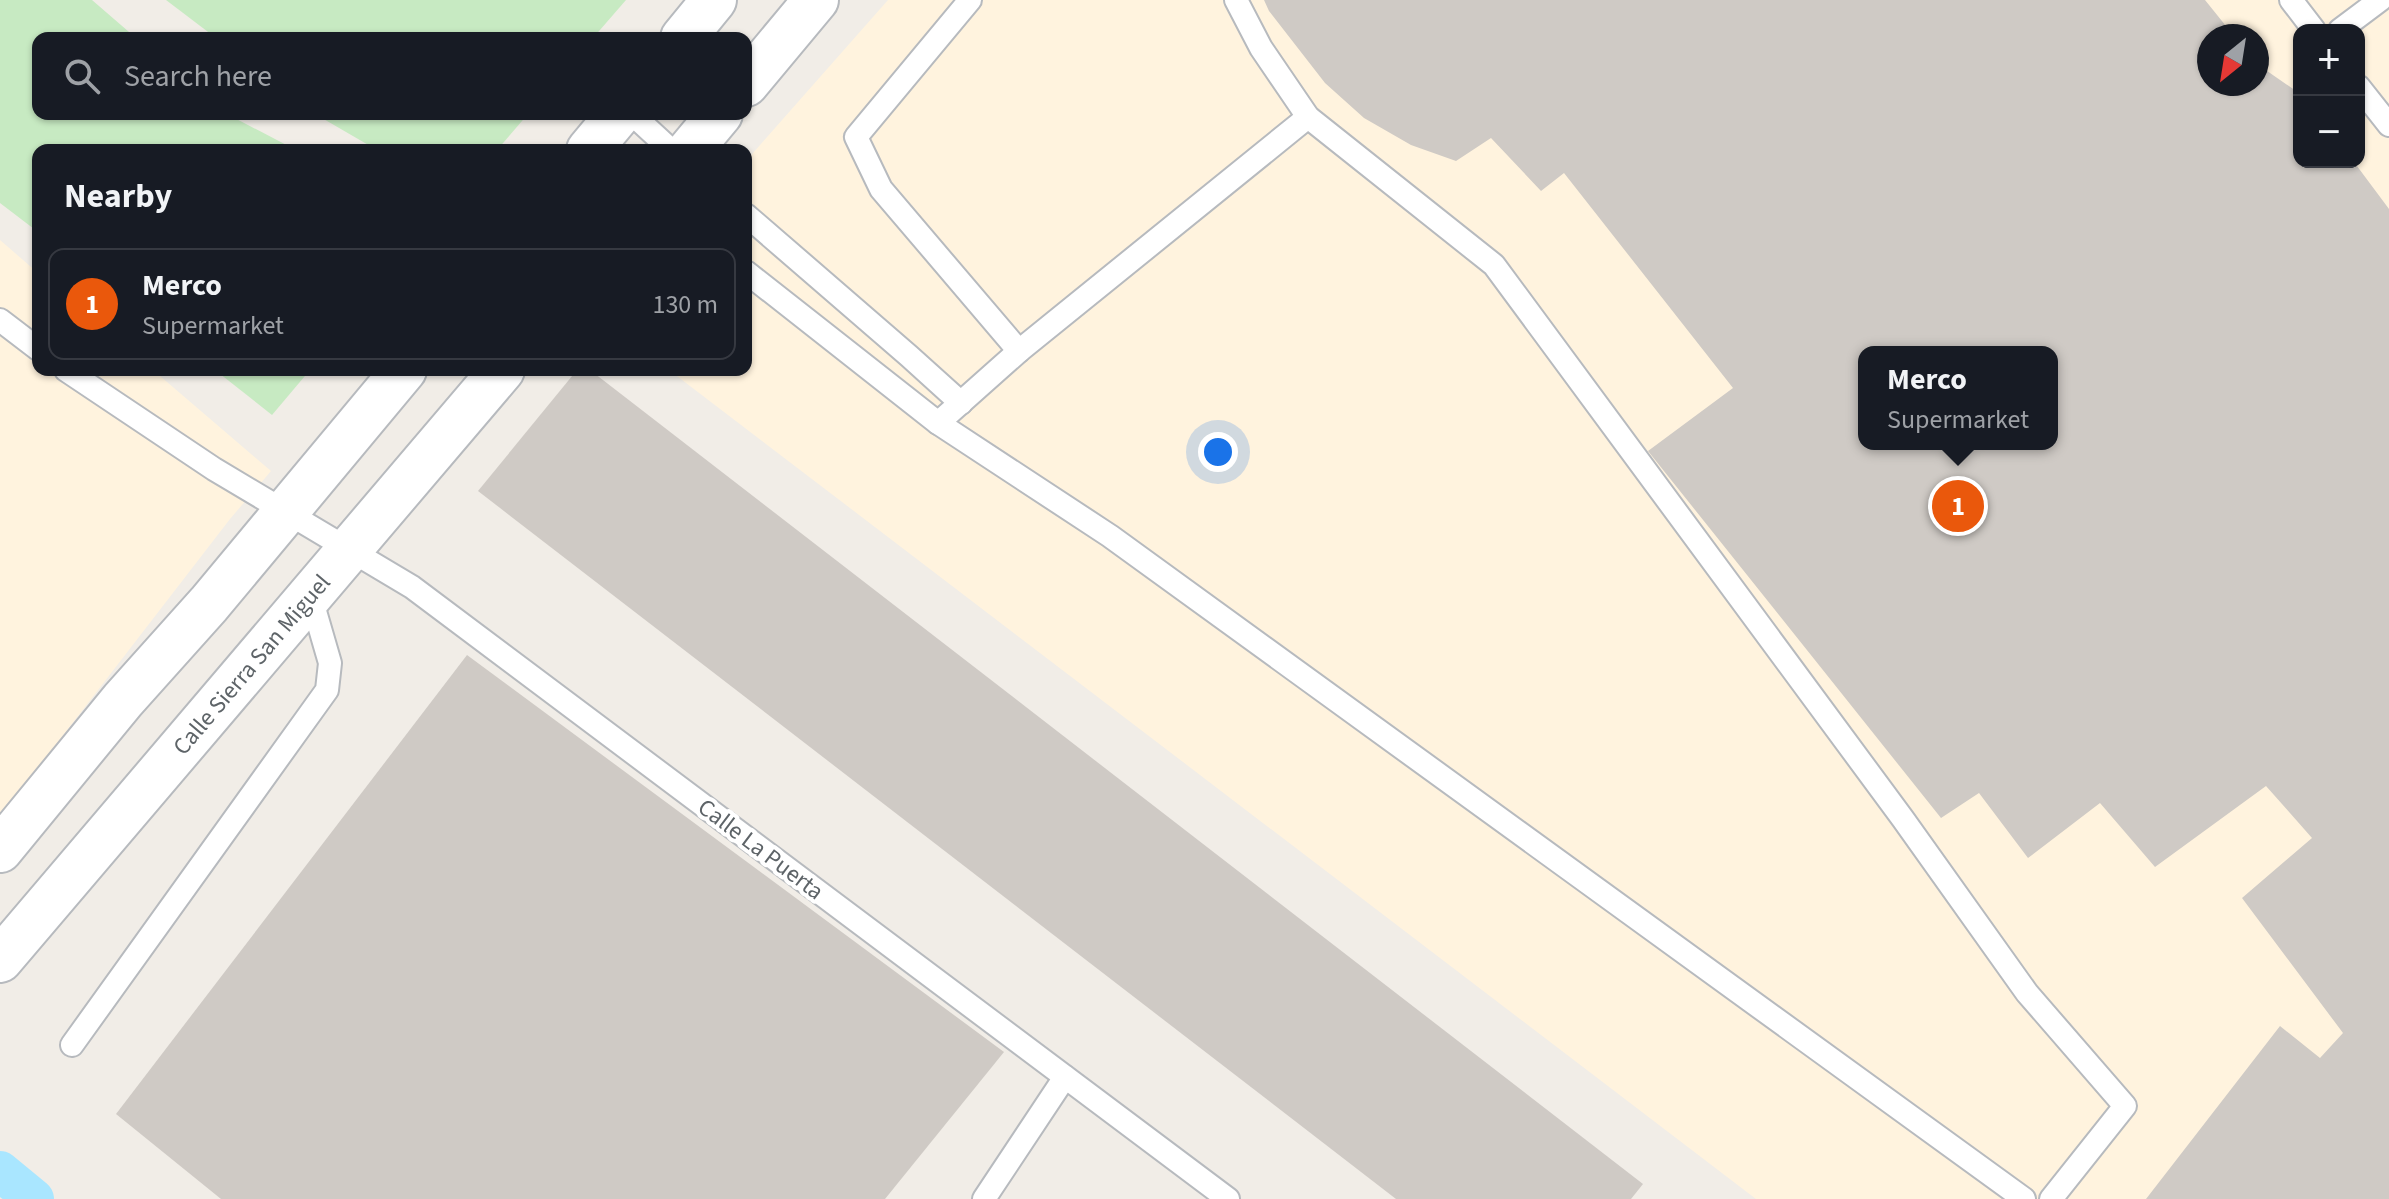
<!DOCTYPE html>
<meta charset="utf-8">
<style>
body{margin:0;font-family:"Source Sans 3",sans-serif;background:#242831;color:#f1f3f6}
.controls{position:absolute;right:24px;top:24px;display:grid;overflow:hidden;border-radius:16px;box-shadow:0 2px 6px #0004}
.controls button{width:72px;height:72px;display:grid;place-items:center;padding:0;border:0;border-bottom:2px solid #363941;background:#171b24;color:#f1f3f6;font:40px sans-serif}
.compass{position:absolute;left:2197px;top:24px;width:72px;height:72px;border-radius:50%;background:#171b24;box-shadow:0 2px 6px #0004;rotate:210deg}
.you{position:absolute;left:1218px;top:452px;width:28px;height:28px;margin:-20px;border:6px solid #fff;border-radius:50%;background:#1a73e8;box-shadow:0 0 0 12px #1a73e833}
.badge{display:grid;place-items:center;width:52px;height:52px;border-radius:50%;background:#ea580c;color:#fff;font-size:26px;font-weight:700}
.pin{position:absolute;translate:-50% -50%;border:4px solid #fff;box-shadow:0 2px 8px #0006}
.popup{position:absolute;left:1858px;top:346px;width:200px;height:104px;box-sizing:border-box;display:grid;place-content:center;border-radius:16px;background:#171b24;filter:drop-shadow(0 2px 6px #0005);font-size:26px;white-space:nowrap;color:#9ea1a6}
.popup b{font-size:30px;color:#f1f3f6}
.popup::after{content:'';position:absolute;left:50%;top:100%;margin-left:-16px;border:16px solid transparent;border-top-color:#171b24}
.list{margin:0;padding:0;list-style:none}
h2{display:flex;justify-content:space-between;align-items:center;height:104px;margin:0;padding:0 32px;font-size:34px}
h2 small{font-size:26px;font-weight:400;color:#9ea1a6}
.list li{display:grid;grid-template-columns:52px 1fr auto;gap:24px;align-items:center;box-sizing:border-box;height:112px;margin:0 16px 16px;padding:0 16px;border:2px solid #363941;border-radius:16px}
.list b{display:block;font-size:30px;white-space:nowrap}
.list p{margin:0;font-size:26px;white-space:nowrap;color:#9ea1a6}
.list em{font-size:26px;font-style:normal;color:#9ea1a6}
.icon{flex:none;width:44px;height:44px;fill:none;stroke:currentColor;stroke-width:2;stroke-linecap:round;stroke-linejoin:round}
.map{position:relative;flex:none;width:2389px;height:1199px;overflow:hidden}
.search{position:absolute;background:#171b24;box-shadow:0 2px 6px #0004;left:32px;top:32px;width:720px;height:88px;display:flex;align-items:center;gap:20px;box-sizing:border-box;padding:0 28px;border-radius:16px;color:#9ea1a6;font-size:30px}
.panel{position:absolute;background:#171b24;box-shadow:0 2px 6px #0004;left:32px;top:144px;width:720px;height:232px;border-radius:16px}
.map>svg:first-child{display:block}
.commercial{fill:#fff3de;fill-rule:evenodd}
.green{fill:#c7eac2}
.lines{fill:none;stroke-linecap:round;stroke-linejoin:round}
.canal{stroke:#a9e6ff;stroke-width:40}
.building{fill:#cfcac5;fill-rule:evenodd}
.service-casing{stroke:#b7babe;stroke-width:26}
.tertiary-casing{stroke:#b7babe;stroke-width:48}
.service{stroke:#fff;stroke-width:22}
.tertiary{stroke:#fff;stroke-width:44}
.labels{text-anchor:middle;stroke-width:8;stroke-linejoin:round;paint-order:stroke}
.street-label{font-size:24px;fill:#5e6468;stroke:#fff}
</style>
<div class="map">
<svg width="2389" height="1199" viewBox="0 0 2389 1199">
<rect width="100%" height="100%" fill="#f1ede7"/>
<g class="commercial">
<path d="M 888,0 L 2389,0 L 2389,1199 L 1756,1199 L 669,370 L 746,370 L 746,161 ZM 2299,30 L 2359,30 L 2359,162 L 2299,162 ZM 2209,36 L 2257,36 L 2257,84 L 2209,84 ZM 1864,352 L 2052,352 L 2052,444 L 1864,444 Z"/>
<path d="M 0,240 L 38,273 L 38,370 L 153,370 L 271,471 L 230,519 L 0,817 Z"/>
</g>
<g class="green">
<path d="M 0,0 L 92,0 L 136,38 L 38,38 L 38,114 L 227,114 L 296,150 L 38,150 L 38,232 L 0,203 Z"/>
<path d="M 166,0 L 626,0 L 593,38 L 216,38 Z"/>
<path d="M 315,114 L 528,114 L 497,150 L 377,150 Z"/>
<path d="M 215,370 L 310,370 L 272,415 Z"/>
</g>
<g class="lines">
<path class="canal" d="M 0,1171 L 34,1199"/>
</g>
<g class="building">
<path d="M 1264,0 L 2205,0 L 2234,36 L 2209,36 L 2209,84 L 2257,84 L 2257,64 L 2299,93 L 2299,162 L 2354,162 L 2389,209 L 2389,1199 L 2146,1199 L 2280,1026 L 2320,1058 L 2343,1033 L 2242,898 L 2312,838 L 2266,786 L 2155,867 L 2100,803 L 2028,858 L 1979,793 L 1941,818 L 1648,451 L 1733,388 L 1564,173 L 1541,191 L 1491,138 L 1456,161 L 1411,145 L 1364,118 L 1325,83 L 1269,11 ZM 1864,352 L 2052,352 L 2052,444 L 1864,444 Z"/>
<path d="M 577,370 L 590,370 L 1643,1184 L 1631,1199 L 1396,1199 L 478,491 Z"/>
<path d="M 467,655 L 1004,1052 L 885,1199 L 221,1199 L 116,1114 Z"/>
</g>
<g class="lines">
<g class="service-casing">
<g id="service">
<path d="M 970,0 L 856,137 L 881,189 L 1019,351"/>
<path d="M 1236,0 L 1261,48 L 1308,117 L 1494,265 L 1903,819 L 2027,993 L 2125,1106 L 2051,1199"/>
<path d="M 2291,0 L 2314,30"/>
<path d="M 2340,30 L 2380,0"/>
<path d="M 2359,87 L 2389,125"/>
<path d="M 632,114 L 671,150"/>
<path d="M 746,215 L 909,356 L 961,403"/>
<path d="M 746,272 L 938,423 L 1110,536 L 2024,1199"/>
<path d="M 0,320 L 38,349"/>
<path d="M 66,370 L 214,469 L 412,587 L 1228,1199"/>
<path d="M 938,423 L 1019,351 L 1308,117"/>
<path d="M 72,1045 L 327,690 L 330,663 L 310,594"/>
<path d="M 984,1199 L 1065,1077"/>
</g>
</g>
<g class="tertiary-casing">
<g id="tertiary">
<path d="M 683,38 L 714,0"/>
<path d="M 746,84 L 816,0"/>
<path d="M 589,150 L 619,114"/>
<path d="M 690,150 L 720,114"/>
<path d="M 0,850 L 123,700 L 209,604 L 404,370"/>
<path id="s1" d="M 0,960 L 502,370"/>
</g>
</g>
<use href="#service" class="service"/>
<use href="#tertiary" class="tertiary"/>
</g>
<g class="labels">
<g class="street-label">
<text dy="8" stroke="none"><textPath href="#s1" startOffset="388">Calle Sierra San Miguel</textPath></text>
<text transform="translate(761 849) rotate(37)" y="8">Calle La Puerta</text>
</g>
</g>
</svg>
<div class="controls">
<button>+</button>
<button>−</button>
</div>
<svg class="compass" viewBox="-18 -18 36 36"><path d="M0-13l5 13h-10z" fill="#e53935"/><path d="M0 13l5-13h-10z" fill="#9ea1a6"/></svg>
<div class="you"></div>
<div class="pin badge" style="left:1958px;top:506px">1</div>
<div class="popup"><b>Merco</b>Supermarket</div>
<div class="search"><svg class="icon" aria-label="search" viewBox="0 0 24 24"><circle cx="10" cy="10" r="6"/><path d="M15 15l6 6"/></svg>Search here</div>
<section class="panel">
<h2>Nearby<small></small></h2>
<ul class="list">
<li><span class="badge">1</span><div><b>Merco</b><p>Supermarket</p></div><em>130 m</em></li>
</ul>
</section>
</div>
